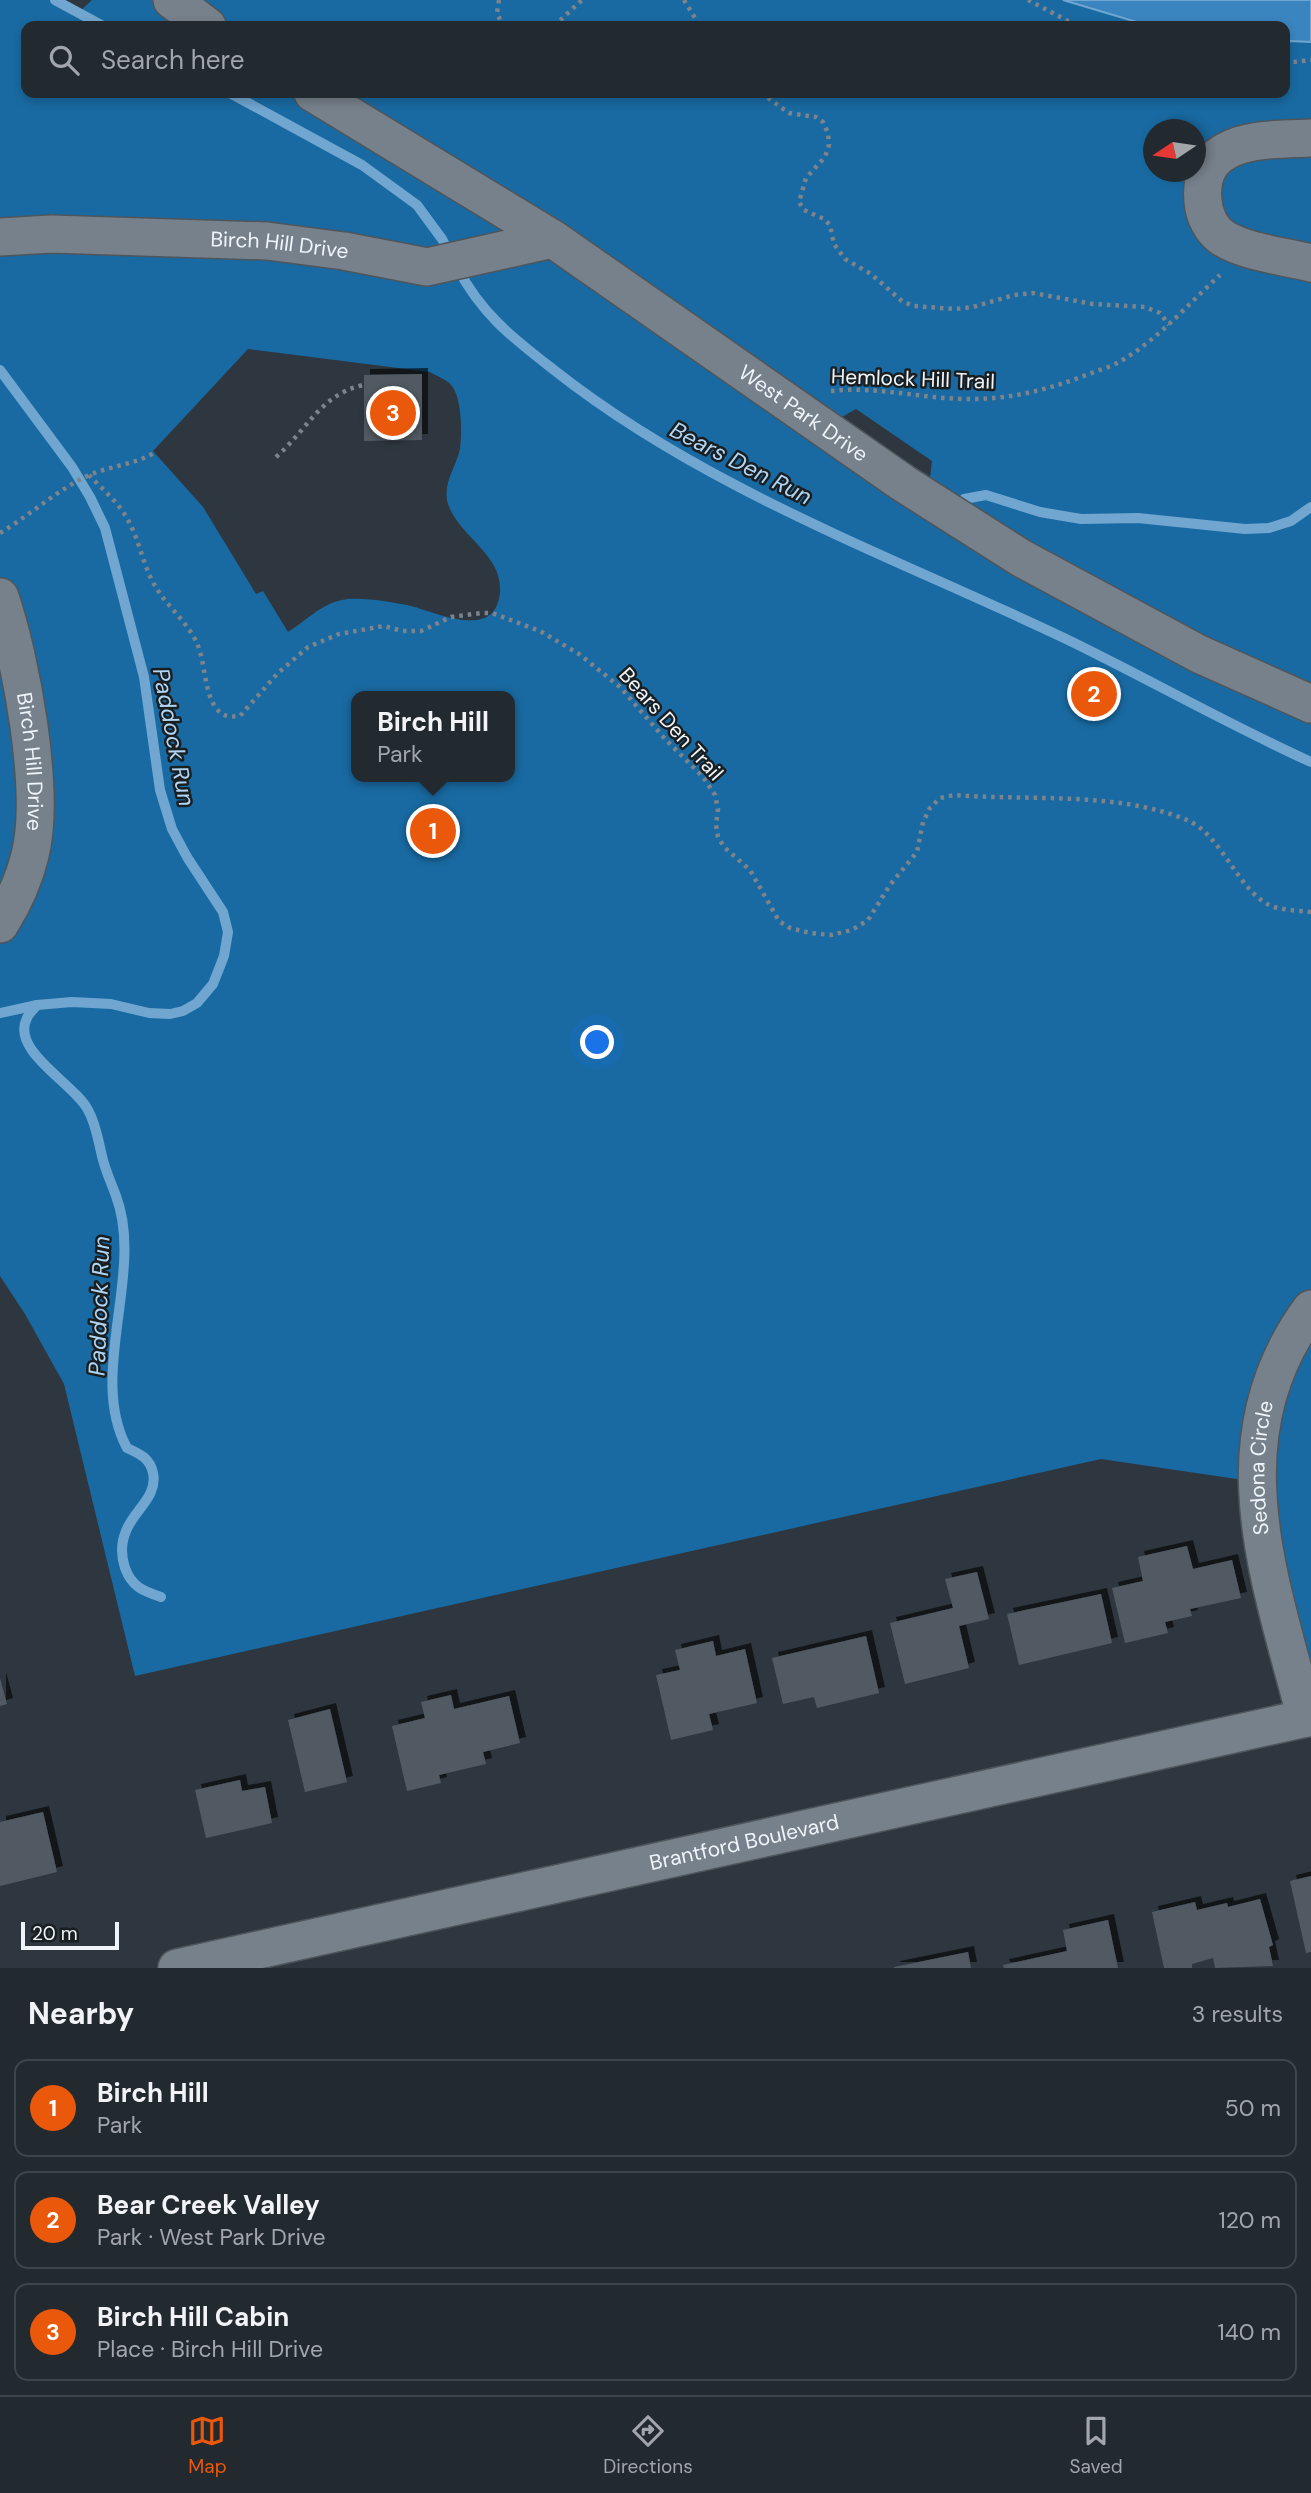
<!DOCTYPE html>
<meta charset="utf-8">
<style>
body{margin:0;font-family:"DM Sans",sans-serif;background:#2e353b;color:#f1f3f6}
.compass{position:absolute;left:1143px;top:119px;width:63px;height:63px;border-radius:50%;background:#22292f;box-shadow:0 4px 10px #0003;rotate:257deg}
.scale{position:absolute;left:21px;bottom:18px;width:98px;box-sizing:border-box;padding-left:7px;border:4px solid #eef4f9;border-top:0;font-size:19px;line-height:24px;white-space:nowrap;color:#eef4f9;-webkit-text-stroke:5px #191e21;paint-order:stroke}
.you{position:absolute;left:598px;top:1043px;width:24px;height:24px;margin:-18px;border:5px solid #fff;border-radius:50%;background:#1a73e8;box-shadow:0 0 0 10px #1a73e833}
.badge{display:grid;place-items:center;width:46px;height:46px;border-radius:50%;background:#ea580c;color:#fff;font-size:23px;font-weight:700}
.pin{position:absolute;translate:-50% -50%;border:4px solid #fff;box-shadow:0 2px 7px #0006}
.popup{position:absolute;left:351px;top:691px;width:164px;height:91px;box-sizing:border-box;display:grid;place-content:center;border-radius:14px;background:#22292f;filter:drop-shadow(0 2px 5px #0005);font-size:23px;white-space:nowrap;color:#a2a6aa}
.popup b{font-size:26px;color:#f1f3f6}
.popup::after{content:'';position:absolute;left:50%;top:100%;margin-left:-14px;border:14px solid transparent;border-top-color:#22292f}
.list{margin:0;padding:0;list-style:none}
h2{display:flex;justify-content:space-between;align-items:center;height:91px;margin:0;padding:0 28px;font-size:30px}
h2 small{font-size:23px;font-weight:400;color:#a2a6aa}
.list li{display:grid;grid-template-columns:46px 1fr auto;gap:21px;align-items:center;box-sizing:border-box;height:98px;margin:0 14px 14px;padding:0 14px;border:2px solid #3f454b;border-radius:14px}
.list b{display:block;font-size:26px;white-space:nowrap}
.list p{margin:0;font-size:23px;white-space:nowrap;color:#a2a6aa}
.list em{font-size:23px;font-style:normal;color:#a2a6aa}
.icon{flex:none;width:38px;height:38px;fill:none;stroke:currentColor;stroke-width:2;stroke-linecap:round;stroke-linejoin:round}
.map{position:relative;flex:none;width:1311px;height:1968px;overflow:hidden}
.search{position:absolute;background:#22292f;box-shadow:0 4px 10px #0003;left:21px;right:21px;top:21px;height:77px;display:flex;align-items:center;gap:18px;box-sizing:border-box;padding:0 24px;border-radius:14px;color:#a2a6aa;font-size:26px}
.sheet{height:427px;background:#22292f}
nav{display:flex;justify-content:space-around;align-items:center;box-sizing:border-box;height:98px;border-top:2px solid #3f454b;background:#22292f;font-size:19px;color:#a2a6aa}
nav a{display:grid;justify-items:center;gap:4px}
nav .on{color:#ea580c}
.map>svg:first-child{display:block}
.forest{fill:#196aa2;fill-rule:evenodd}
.water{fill:#3a85bf;stroke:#70a6d0;stroke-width:2}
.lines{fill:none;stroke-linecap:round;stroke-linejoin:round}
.stream{stroke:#70a6d0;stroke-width:10}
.building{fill:#515a63;filter:url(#shadow)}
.minor-casing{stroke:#4e565c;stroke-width:40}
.path{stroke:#7d848b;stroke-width:4.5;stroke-dasharray:3.5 5;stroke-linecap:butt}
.minor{stroke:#77818b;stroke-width:37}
.labels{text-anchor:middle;stroke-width:5;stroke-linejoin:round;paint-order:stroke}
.street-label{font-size:21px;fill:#eef4f9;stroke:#191e21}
.water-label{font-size:23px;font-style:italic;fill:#b1d5f4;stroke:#191e21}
</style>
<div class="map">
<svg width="1311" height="1968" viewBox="0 0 1311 1968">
<defs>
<filter id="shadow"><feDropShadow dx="6" dy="-6" stdDeviation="0" flood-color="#0009"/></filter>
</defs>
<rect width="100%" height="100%" fill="#2e373f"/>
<path class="forest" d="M 0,0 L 55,0 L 78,13 L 92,0 L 1063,0 L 1150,26 L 26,26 L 26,93 L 1285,93 L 1285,43 L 1291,41 L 1311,42 L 1311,1717 L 1257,1482 L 1101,1459 L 135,1676 L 64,1384 L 25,1314 L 0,1276 L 0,670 L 17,664 L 0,597 ZM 1154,130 L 1196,130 L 1196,172 L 1154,172 ZM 248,349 L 430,372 C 436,376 448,380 452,386 C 462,399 462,433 460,449 C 456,468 442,483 448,504 C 460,538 503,554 500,593 C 499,600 497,608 492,613 C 474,631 431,611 411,606 C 394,602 358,596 342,600 C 321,604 306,621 288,632 L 263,591 L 256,594 L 203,507 L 153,451 ZM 856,409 L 932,461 L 929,486 L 833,422 ZM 356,696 L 510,696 L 510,777 L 356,777 Z"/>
<path class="water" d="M 1063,0 L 1311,0 L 1311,42 L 1291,41 L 1285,43 L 1285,26 L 1150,26 Z"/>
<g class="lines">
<g class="stream">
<path d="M 55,0 L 103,26"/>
<path d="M 230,93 L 362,165 L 417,205 L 442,239 L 450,254"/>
<path d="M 457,267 C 482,315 513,338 554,370 C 706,490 892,556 1064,638 C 1147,678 1227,724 1311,762"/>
<path d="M 0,370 L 72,467 L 90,497 L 105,528 L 144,677 L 160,790 L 172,829 L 187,857 L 223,912 L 228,932 L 224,956 L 213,984 L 197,1003 L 183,1011 L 170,1014 L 149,1013 L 111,1004 L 72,1002 L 37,1005 L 0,1013"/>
<path d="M 964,499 L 986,495 L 1040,512 L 1081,519 L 1138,518 L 1245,529 L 1269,528 L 1291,521 L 1311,507"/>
<path d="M 37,1005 C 34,1009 29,1013 27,1018 C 10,1051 74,1083 88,1110 C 96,1124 98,1140 102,1156 C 105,1170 111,1182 116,1196 C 145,1273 87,1374 127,1448 C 140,1454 150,1458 153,1473 C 158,1497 134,1510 126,1531 C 121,1543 121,1556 125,1568 C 132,1587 143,1591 161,1597"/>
</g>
</g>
<g class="building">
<path d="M 422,374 L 422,440 L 364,441 L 364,375 Z"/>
<path d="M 1187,1546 L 1193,1569 L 1232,1560 L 1241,1598 L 1190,1609 L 1192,1616 L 1165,1622 L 1168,1633 L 1125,1643 L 1112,1588 L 1143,1581 L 1138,1557 Z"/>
<path d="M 977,1572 L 989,1619 L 959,1626 L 969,1668 L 905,1684 L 890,1623 L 953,1608 L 945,1579 Z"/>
<path d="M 1101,1594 L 1112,1643 L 1019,1665 L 1007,1614 Z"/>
<path d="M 866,1636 L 879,1693 L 817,1708 L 814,1697 L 783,1704 L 772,1658 Z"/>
<path d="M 713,1641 L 716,1656 L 745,1649 L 757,1703 L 709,1714 L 713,1730 L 671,1740 L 656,1675 L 680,1670 L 675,1650 Z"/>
<path d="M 0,1678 L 7,1704 L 0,1706 Z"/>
<path d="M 451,1695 L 454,1709 L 509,1696 L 520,1743 L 483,1752 L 486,1764 L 439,1775 L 441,1783 L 407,1791 L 392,1726 L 425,1718 L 421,1702 Z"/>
<path d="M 330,1709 L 347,1782 L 305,1792 L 288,1720 Z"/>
<path d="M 240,1780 L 242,1791 L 265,1787 L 272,1823 L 206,1838 L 195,1790 Z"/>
<path d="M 43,1812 L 57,1872 L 0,1886 L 0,1822 Z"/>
<path d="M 1311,1876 L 1311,1952 L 1306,1953 L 1290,1881 Z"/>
<path d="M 1260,1899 L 1273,1945 L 1269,1947 L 1273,1966 L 1215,1968 L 1213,1958 L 1192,1964 L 1192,1968 L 1164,1968 L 1152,1912 L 1195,1902 L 1197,1910 L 1227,1903 L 1228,1907 Z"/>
<path d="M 1108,1920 L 1118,1968 L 1004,1968 L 1003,1965 L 1067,1951 L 1063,1930 Z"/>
<path d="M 968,1952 L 971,1968 L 894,1968 L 894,1967 Z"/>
</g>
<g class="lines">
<g class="minor-casing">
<g id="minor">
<path d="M 172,0 L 207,26"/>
<path id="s1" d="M 313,93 L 553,239 L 903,483 L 1021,558 L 1199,654 L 1311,704"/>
<path d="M 1311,138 C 1266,140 1197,136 1203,201 C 1204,215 1211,230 1223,238 C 1248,253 1283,256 1311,263"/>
<path id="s2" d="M 0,237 L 51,234 L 267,241 L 344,251 L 427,267 L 553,239"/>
<path id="s3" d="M 0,597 C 21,658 46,793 30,855 C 24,880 14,902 0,924"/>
<path id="s4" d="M 1306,1718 C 1270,1578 1215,1439 1311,1309"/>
<path id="s5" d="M 177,1968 L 1311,1717"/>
</g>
</g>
<g class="path">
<path d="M 499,0 L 497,13 L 503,26"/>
<path d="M 684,0 L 700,26"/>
<path d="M 1028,0 L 1068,21 L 1084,26"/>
<path d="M 554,26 L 582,0"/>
<path d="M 1285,63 L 1311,60"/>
<path d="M 761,93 L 789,113 L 816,117 L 823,122 L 828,133 L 829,145 L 825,157 L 806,178 L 799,202 L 804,210 L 824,219 L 830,225 L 834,244 L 845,259 L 871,274 L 902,301 L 913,306 L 955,309 L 973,307 L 1014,295 L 1033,293 L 1093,304 L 1145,307 L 1160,313 L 1169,325"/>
<path d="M 831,391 C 875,386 919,398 964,399 C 1008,400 1048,390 1089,374 C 1099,370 1110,367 1119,362 C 1158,340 1187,305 1220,275"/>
<path d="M 276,457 C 308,429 320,395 363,385"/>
<path d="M 89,475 C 101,488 116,500 125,515 C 140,538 142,566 157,589 C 169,608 185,620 196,641 C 206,662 203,689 216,708 C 223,717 230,717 240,716 L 277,674 L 308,647 L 339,634 L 384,626 L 402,631 L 421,631 L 451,617 L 481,613 L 492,613 L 540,631 L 579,654 L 620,687 L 665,739 L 703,777 L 715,795 L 718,809 L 716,825 L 718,837 L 724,847 L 750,870 L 779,921 L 790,928 L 810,933 L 831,935 L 852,930 L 868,920 L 890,885 L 917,852 L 923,822 L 930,808 L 940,798 L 954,795 C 1029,801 1116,791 1187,820 C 1223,835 1239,895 1274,907 C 1285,910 1299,911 1311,912"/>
<path d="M 0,533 C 30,515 56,491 87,476 C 109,466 133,465 154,453"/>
</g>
<use href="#minor" class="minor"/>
</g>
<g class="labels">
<g class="street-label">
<text dy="7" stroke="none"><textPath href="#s2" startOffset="280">Birch Hill Drive</textPath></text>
<text transform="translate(913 379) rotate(2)" y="7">Hemlock Hill Trail</text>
<text dy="7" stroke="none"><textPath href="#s1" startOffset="586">West Park Drive</textPath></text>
<text transform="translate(671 724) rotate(48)" y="7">Bears Den Trail</text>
<text dy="7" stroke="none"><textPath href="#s3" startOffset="168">Birch Hill Drive</textPath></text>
<text dy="7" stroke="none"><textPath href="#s4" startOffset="256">Sedona Circle</textPath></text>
<text dy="7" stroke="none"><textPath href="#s5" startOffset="581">Brantford Boulevard</textPath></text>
</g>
<g class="water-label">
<text transform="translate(741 463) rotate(27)" y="8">Bears Den Run</text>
<text transform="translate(174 737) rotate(79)" y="8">Paddock Run</text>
<text transform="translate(99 1306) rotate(-88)" y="8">Paddock Run</text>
</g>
</g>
</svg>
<svg class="compass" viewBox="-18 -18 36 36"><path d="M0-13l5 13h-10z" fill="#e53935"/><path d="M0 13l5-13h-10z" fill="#a2a6aa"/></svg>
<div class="scale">20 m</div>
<div class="you"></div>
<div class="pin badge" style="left:433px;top:831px">1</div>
<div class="popup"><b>Birch Hill</b>Park</div>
<div class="pin badge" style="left:1094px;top:694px">2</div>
<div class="pin badge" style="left:393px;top:413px">3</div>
<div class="search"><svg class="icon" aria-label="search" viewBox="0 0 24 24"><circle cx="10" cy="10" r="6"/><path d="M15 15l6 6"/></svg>Search here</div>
</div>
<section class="sheet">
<h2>Nearby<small>3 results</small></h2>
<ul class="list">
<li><span class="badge">1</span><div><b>Birch Hill</b><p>Park</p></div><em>50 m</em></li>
<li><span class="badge">2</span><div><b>Bear Creek Valley</b><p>Park · West Park Drive</p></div><em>120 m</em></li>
<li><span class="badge">3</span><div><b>Birch Hill Cabin</b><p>Place · Birch Hill Drive</p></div><em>140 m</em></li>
</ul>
</section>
<nav>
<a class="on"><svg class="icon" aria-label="map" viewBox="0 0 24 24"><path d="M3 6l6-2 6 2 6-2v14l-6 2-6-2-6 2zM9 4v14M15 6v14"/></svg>Map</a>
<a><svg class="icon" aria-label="directions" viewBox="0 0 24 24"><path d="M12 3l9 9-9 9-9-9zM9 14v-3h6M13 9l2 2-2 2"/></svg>Directions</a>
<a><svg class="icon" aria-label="saved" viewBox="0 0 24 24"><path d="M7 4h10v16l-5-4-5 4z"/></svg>Saved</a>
</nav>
